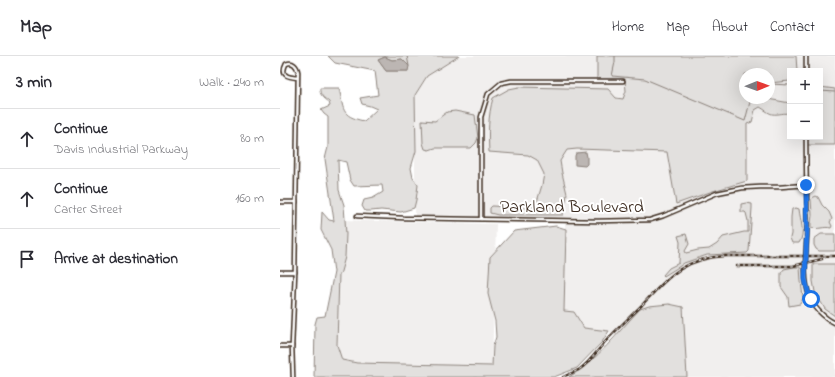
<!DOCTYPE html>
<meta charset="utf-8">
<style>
body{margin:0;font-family:"Indie Flower",sans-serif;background:#f2f2f3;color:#2b2b33}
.controls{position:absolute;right:12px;top:12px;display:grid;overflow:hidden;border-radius:0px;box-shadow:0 4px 16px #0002}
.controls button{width:36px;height:36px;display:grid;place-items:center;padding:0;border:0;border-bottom:1px solid #e1e1e2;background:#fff;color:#2b2b33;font:20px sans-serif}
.compass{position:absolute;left:459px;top:12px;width:36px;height:36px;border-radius:50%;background:#fff;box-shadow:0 4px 16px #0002;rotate:89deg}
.stop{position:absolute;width:12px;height:12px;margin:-9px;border:3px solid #1a73e8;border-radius:50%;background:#fff}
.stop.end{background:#1a73e8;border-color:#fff;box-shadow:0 1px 4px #0008}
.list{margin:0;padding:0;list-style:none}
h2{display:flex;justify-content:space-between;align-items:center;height:52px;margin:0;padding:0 16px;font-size:17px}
h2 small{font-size:13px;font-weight:400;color:#7c7c81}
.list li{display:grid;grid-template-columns:26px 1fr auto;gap:12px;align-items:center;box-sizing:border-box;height:60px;padding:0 16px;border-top:1px solid #e1e1e2}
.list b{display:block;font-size:15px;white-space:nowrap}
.list p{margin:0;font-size:13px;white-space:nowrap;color:#7c7c81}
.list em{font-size:13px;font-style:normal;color:#7c7c81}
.icon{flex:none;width:22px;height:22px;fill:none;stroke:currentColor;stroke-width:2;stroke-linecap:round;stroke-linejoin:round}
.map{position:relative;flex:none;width:555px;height:321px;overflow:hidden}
header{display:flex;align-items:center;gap:24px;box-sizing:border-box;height:56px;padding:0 20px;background:#fff;border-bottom:1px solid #e1e1e2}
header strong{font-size:19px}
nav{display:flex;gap:22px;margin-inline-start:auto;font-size:14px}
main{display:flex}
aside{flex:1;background:#fff}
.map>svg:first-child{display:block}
.built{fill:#f1efee;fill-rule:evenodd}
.green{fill:#e2e0de;stroke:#8e857e;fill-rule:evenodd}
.water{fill:#bcb6b3;stroke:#887e77}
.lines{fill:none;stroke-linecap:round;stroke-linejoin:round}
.stream{stroke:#887e77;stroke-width:1}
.minor-casing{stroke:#3b2a1e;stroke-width:5.5}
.minor{stroke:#fff;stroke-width:2.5}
.rail-casing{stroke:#3b2a1e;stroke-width:2.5}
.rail{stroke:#fff;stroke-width:1;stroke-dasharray:3;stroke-linecap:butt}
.route{stroke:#1a73e8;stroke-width:5}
.labels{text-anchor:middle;stroke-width:4;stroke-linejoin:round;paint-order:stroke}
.street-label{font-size:18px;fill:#3b2a1e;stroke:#fff}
</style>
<header>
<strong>Map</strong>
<nav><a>Home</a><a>Map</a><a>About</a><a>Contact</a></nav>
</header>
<main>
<aside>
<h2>3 min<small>Walk · 240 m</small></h2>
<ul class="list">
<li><svg class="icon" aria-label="ahead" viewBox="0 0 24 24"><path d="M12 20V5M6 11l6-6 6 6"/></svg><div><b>Continue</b><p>Davis Industrial Parkway</p></div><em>80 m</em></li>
<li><svg class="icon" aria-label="ahead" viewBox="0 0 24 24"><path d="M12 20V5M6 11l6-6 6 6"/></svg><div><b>Continue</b><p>Carter Street</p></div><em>160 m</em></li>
<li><svg class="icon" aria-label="arrive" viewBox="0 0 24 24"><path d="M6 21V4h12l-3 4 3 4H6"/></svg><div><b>Arrive at destination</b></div></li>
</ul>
</aside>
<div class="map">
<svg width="555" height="321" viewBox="0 0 555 321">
<rect width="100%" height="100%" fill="#fff"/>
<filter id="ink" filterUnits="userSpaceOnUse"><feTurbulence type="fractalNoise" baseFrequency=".025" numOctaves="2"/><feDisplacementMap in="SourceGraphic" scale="8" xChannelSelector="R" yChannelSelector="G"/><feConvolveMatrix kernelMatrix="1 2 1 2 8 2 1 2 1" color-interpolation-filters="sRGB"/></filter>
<g filter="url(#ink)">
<g class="built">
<path d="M 179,0 L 317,0 L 317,25 L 349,0 L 555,0 L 555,321 L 407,321 L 402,251 L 389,248 L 360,253 L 335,280 L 329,275 L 304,272 L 294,256 L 284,255 L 285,165 L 135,162 L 135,39 L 147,20 ZM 510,15 L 540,15 L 540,81 L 510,81 ZM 465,18 L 489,18 L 489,42 L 465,42 Z"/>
<path d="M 60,164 L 216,168 L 212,310 L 57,307 Z"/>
</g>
<g class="green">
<path d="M 48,0 L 179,0 L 147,20 L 135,39 L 136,95 L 131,112 L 133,122 L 138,129 L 136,144 L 134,152 L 121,156 L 101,154 L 91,155 L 85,155 L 82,150 L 84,144 L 93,142 L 103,136 L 102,129 L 74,130 L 70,124 L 66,106 L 58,104 L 59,134 L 64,149 L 66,178 L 65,201 L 60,219 L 59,218 L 57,289 L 62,304 L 77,307 L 212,310 L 213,290 L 216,281 L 215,265 L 208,238 L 210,201 L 234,175 L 268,171 L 276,170 L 286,173 L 284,255 L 294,256 L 304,272 L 329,275 L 322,286 L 297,312 L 274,321 L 34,321 L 35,268 L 37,261 L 45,260 L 54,216 L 51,194 L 41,174 L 42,156 L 49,164 L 54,165 L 45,103 L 48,91 L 48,61 L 44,58 L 41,54 L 50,50 L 49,46 C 44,42 39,39 40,32 L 59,32 C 64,53 60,60 84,65 L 97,53 L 90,50 L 82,48 L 80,42 L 98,39 L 95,15 L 55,7 ZM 105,1 L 112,4 L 122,3 L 128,15 L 106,15 L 98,4 Z"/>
<path d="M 317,0 L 516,0 L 517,15 L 510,15 L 510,25 L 489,27 L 489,18 L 465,18 L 465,42 L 482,42 L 510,47 L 510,58 C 504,56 499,59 492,58 C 488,57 484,53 480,51 L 475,54 L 472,66 L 467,68 L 467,125 L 433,135 L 396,148 L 387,96 L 297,93 L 287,94 L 280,105 L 282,117 L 287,138 L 285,152 L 283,159 L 218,159 L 210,157 L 210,152 L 212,150 L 246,152 L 256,149 L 262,129 L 264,118 L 257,104 L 248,99 L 209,96 C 208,77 208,60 213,42 L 229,33 L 239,31 L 328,33 L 336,42 L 343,43 L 346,35 L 345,24 L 317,25 Z"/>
<path d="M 540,31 L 555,33 L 555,89 L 526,89 L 526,81 L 540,81 Z"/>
<path d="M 175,55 L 195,59 L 198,82 L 196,87 L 191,92 L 155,92 L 149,94 L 145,93 L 143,87 L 142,64 L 155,65 L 167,56 Z"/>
<path d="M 536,140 L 538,141 L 542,149 L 549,156 L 552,163 L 550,166 L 552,170 L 551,172 C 544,170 538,174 531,172 L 531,167 L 532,159 L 531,143 L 532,142 Z"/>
<path d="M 466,147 L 472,148 L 472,152 L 469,195 L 467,197 L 427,199 L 404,207 L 400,210 L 384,220 L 383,219 L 389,212 L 399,207 L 400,186 L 398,180 L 406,178 L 409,188 L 405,195 L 406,197 L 418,194 L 429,193 L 437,188 L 443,181 L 464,176 L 468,176 L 468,165 L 466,157 L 465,156 L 461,156 L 461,148 Z"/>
<path d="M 516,152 L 519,153 C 520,164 526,177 519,187 L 512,187 L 510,182 L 511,178 L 511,161 L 512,153 Z"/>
<path d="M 541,178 L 555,178 L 555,195 L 539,195 L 536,193 L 534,189 L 534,183 Z"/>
<path d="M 533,208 L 555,208 L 555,260 L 545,253 L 535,236 L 533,225 Z"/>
<path d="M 514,211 L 520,211 L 521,225 L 523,242 L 520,248 L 509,250 L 508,241 L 501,231 L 501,217 L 504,213 Z"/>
<path d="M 389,248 L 403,251 L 407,321 L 289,321 C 317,305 338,276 360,253 L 369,250 Z"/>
</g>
<g class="water">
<path d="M 105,1 L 112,4 L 122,3 L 129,10 L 128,15 L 106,15 L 98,4 Z"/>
<path d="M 306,96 L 307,101 L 307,108 L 305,110 L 295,109 L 295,100 L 296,97 Z"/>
</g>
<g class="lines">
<g class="stream">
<path d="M 127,0 L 129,10"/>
<path d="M 335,0 L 335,6 L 332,20 L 365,23 L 465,65 L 471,42"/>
<path d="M 489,28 L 510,29"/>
<path d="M 540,35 L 555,36"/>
</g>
<g class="minor-casing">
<g id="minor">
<path d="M 526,15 L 526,0"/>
<path d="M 526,81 C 526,111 527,142 527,172 C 527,194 522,218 529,239 C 533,251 544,262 555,267"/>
<path d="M 0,146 L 16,146"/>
<path d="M 77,160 L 124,162 L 317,165 L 370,164 L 383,160 L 437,137 L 462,132 L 480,131 L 500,131 L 526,129"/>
<path d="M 201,163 L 201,61 L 208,38 L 221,27 L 231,25 L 343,25"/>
<path d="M 0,216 L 15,216"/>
<path d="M 0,290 L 12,290"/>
<path d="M 13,321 L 12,290 L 15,216 L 18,16 C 17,10 13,5 6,8 C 0,20 8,21 18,22"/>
</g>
</g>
<use href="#minor" class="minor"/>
<g class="rail-casing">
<g id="rail">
<path d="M 457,210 L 513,210 L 542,203"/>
<path d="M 283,321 C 289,318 295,316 300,313 C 310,306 317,295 325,286 C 337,273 350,261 362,249 C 389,220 404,202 446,200 L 555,200"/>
</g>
</g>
<use href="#rail" class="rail"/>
</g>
</g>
<g class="lines" filter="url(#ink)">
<path class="route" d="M 526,129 L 527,172 L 525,223 L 529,240 L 531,243"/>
</g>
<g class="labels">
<g class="street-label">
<text x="292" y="156">Parkland Boulevard</text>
</g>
</g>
</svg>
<div class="controls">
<button>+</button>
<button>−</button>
</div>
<svg class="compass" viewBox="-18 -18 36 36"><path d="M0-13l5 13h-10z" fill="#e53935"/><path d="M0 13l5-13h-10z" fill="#7c7c81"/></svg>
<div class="stop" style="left:531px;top:243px"></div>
<div class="stop end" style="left:526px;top:129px"></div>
</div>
</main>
